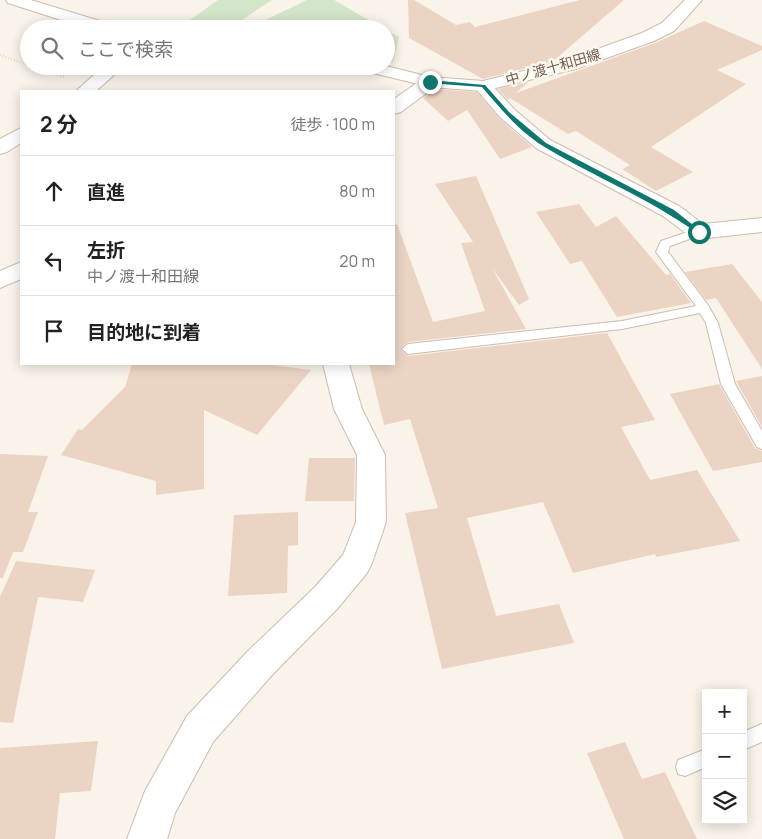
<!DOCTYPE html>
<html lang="ja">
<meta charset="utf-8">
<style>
body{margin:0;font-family:Manrope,"Noto Sans JP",sans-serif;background:#f6f6f6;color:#222}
.controls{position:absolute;right:15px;bottom:15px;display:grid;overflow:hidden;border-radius:0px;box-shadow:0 2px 12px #0003}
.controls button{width:45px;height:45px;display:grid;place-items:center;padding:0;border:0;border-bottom:1px solid #e0e0e0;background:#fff;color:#222;font:25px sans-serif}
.stop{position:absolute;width:15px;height:15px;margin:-11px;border:4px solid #0f766e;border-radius:50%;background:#fff}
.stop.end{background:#0f766e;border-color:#fff;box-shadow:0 1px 5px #0008}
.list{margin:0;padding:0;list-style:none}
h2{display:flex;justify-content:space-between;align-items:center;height:65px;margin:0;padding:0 20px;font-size:21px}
h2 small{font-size:16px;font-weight:400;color:#767676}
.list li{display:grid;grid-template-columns:32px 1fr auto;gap:15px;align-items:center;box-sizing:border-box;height:70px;padding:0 20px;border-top:1px solid #e0e0e0}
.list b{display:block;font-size:19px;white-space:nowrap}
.list p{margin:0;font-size:16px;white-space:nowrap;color:#767676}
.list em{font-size:16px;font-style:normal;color:#767676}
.icon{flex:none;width:28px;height:28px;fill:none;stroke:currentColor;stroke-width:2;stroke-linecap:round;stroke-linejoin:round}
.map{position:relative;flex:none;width:762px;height:839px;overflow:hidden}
.search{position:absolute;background:#fff;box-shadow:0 2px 12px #0003;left:20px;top:20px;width:375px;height:55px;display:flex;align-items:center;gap:12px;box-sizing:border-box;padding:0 18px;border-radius:28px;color:#767676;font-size:19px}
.panel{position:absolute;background:#fff;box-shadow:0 2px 12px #0003;left:20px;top:90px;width:375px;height:275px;border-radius:0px}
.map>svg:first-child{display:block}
.green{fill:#d4e6c9}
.building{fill:#ecd4c4}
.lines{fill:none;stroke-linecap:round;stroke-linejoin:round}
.service-casing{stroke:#cbbcb0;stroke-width:2}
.minor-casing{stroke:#cbbcb0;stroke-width:2}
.secondary-casing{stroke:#cdbcae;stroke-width:2}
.path{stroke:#d1b8a7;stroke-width:2;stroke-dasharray:0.5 2.5;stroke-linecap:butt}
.service{fill:#fff;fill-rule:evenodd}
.minor{fill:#fff;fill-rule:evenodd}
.secondary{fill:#fff;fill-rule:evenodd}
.route{fill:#0f766e}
.labels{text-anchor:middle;stroke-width:5;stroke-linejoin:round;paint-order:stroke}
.far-street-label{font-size:14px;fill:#715c50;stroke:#fdf8ef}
</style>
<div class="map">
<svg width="762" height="839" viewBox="0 0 762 839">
<rect width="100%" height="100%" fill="#faf3e9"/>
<g class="green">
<path d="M 218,0 L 272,0 L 228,29 L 177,29 Z"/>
<path d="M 307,0 L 334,0 L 384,29 L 247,29 Z"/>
<path d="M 386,30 L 399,37 L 393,62 L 386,61 Z"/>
</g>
<g class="building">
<path d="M 408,0 L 414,0 L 456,25 L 470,22 L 475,27 L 580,0 L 624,0 L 552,62 L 483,79 L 409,38 Z"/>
<path d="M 704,21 L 762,46 L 762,50 L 717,70 L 746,84 L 651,147 L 693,172 L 656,191 L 622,169 L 630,165 L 576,131 L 568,134 L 510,98 L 508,100 L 498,89 L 529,82 L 516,93 L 655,43 Z"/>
<path d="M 435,89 L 477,92 L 499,118 L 532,147 L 500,159 L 467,110 L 448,121 L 423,98 Z"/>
<path d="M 476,176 L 529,299 L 519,305 L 492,268 L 526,329 L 408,342 L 401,348 L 401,350 L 408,356 L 607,333 L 655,420 L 621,427 L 650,480 L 697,470 L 740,541 L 656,557 L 655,554 L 573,573 L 543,502 L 467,518 L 496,616 L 559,604 L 574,643 L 442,669 L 405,513 L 438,508 L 410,419 L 384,425 L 369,364 L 394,364 L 394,225 L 397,224 L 433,322 L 485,311 L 461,243 L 473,242 L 435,184 Z"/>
<path d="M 579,204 L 596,227 L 616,216 L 666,275 L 670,274 L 691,303 L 617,317 L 582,261 L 570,264 L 536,212 Z"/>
<path d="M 732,264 L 762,302 L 762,369 L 716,298 L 706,300 L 685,272 Z"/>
<path d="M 132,364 L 265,364 L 311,370 L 257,435 L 204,410 L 204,489 L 156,495 L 156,481 L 61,455 L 78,429 L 82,430 L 125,387 Z"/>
<path d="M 762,376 L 762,427 L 736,381 Z"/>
<path d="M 719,384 L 755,448 L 762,451 L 762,462 L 713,471 L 670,394 Z"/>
<path d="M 0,454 L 48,456 L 28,512 L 38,512 L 23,552 L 13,552 L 3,578 L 0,578 Z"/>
<path d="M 309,458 L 355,458 L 354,501 L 305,501 Z"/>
<path d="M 298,512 L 298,545 L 288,546 L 287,593 L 228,596 L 234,515 Z"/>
<path d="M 16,561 L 95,570 L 83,602 L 38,597 L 13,723 L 0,722 L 0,597 Z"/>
<path d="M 98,741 L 91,791 L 60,793 L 55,839 L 0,839 L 0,748 Z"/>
<path d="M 625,742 L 642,779 L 665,772 L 697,839 L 624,839 L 587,753 Z"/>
</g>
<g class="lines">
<g class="service-casing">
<g id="service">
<path d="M 699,228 L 703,230 L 703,234 L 670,246 L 668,252 L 708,305 L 718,323 L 735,384 L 762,431 L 762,449 L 757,447 L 721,384 L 706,323 L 700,313 L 622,329 L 408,354 L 402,349 L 408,344 L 622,321 L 696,306 L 656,252 L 661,241 Z"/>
<path d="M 762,724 L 762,742 L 743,750 L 743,732 Z"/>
<path d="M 706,749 L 706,767 L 685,776 L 678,774 L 676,767 L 678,760 Z"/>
</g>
</g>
<g class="minor-casing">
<g id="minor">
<path d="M 104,66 L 124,66 L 96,91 L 76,91 Z"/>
<path d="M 430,77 L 436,78 L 439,82 L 436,86 L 401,112 L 394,114 L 394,99 L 424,78 Z"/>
<path d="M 483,81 L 489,82 L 514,109 L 550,140 L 679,206 L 703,224 L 762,218 L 762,232 L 699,239 L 691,237 L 663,216 L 536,148 L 500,117 L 477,90 L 474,86 L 477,82 Z"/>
<path d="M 21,128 L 21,143 L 7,152 L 0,154 L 0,139 Z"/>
<path d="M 21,262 L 21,279 L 0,288 L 0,271 Z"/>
<path d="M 323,364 L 349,364 L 362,409 L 385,455 L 386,522 L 372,563 L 367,573 L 337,609 L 272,675 L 213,742 L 175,813 L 167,839 L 127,839 L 145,791 L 187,716 L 248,651 L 315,587 L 343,555 L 356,522 L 357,455 L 334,409 Z"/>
</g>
</g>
<g class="secondary-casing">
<g id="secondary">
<path d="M 6,0 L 31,0 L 113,25 L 115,29 L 89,29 L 8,3 Z"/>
<path d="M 685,0 L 702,0 L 674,31 L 654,41 L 576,69 L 483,91 L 430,87 L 361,70 L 358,66 L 386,66 L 430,77 L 483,81 L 564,61 L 642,33 L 662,23 Z"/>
</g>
</g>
<g class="path">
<path d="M 0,55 L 29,65"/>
<path d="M 32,66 L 65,77"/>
</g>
<use href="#service" class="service"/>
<use href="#minor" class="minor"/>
<use href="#secondary" class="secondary"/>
</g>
<path class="route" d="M 430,80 L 485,85 L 509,112 L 546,143 L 674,210 L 702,232 L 697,233 C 649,198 594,177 543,146 C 519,131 500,108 482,87 L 428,83 Z"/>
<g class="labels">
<g class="far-street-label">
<text transform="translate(553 67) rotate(-16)" y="5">中ノ渡十和田線</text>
</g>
</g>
</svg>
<div class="controls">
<button>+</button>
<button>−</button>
<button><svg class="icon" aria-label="layers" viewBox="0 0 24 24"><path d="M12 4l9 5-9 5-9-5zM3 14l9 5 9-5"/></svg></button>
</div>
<div class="stop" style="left:699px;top:232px"></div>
<div class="stop end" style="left:430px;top:82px"></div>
<div class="search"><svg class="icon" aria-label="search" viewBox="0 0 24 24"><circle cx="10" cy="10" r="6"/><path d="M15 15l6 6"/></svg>ここで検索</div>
<section class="panel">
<h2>2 分<small>徒歩 · 100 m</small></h2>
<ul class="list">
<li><svg class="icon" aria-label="ahead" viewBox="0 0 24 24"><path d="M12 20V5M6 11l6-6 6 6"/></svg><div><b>直進</b></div><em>80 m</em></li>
<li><svg class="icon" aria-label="left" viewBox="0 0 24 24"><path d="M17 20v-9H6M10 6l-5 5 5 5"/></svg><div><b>左折</b><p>中ノ渡十和田線</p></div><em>20 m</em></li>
<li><svg class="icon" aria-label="arrive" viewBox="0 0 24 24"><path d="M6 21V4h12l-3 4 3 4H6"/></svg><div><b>目的地に到着</b></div></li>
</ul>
</section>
</div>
